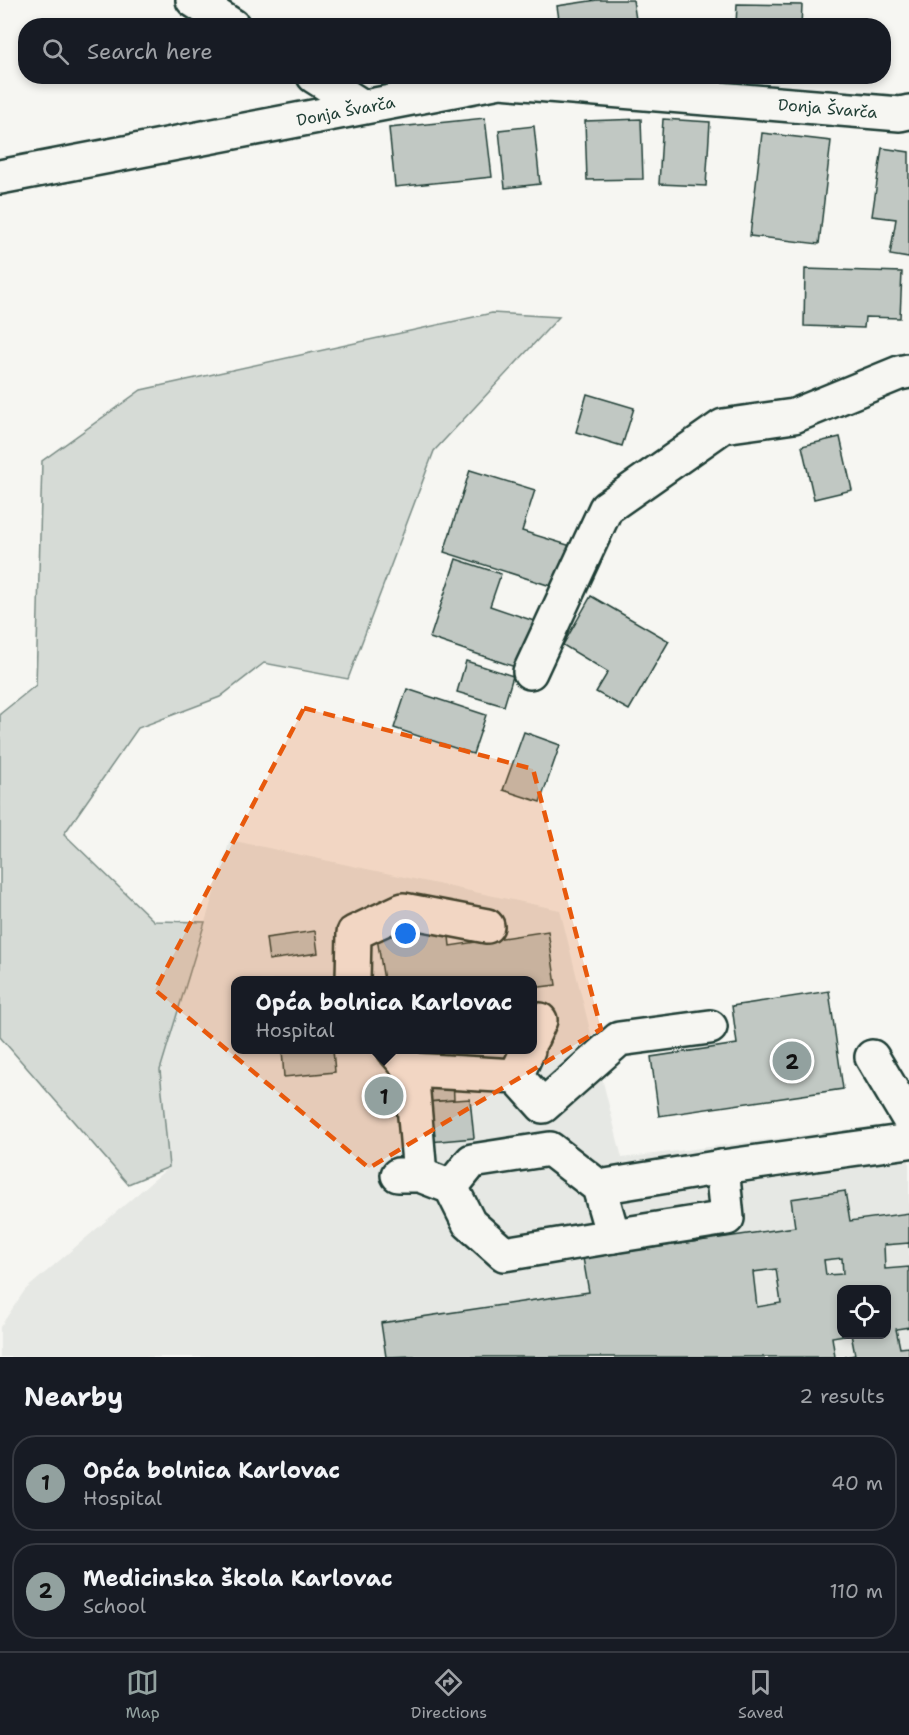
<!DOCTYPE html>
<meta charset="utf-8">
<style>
body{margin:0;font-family:"Shantell Sans",sans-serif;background:#242831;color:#f1f3f6}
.controls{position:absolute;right:18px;bottom:18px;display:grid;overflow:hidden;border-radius:12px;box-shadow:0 3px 9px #0003}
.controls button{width:54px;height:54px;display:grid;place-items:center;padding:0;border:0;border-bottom:2px solid #363941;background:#171b24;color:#f1f3f6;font:30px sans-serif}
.you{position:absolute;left:406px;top:934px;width:21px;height:21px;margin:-15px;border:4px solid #fff;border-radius:50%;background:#1a73e8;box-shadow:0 0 0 9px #1a73e833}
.badge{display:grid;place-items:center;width:39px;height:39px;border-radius:50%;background:#92a19f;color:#111;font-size:20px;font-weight:700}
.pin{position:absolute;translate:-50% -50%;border:3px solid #fff;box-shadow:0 2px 6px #0006}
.popup{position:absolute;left:231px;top:976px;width:306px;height:78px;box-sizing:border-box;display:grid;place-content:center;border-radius:12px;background:#171b24;filter:drop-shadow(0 2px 4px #0005);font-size:20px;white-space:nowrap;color:#9ea1a6}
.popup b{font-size:22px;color:#f1f3f6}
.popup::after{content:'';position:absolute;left:50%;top:100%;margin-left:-12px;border:12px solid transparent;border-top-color:#171b24}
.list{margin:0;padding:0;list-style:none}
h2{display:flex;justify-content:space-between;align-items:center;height:78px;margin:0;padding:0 24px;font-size:26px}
h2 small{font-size:20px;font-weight:400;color:#9ea1a6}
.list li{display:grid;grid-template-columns:39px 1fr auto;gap:18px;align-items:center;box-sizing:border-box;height:96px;margin:0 12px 12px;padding:0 12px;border:2px solid #363941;border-radius:24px}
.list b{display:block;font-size:22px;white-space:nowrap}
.list p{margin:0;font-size:20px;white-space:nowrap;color:#9ea1a6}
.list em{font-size:20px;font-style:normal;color:#9ea1a6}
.icon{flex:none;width:33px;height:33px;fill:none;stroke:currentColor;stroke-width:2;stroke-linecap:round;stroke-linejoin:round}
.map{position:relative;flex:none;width:909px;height:1357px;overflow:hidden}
.search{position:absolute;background:#171b24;box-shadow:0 3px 9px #0003;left:18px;right:18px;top:18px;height:66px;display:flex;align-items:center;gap:15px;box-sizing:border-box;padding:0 21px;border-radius:24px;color:#9ea1a6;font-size:22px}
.sheet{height:294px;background:#171b24}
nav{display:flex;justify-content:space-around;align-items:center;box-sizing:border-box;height:84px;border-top:2px solid #363941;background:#171b24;font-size:16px;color:#9ea1a6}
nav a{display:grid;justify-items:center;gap:3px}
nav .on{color:#92a19f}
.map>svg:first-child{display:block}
.built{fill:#e6e8e4;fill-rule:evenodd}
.green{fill:#d6dbd6;stroke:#7a8c85;stroke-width:1.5}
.building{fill:#c1c8c3;stroke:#1f3d34;stroke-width:1.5;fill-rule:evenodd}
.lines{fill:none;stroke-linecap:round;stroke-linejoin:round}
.minor-casing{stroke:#1f3d34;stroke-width:38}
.minor{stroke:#f6f6f2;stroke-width:33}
.marked{fill:#e8590c;fill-opacity:0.2;stroke:#e8590c;stroke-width:4.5;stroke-dasharray:12 8;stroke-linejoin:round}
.labels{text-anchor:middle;stroke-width:4.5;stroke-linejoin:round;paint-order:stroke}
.street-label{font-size:16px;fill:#1f3d34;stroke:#f6f6f2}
</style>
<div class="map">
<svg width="909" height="1357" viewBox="0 0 909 1357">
<rect width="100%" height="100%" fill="#f6f6f2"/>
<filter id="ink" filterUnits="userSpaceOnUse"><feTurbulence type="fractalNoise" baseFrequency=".0167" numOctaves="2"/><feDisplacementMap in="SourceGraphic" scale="12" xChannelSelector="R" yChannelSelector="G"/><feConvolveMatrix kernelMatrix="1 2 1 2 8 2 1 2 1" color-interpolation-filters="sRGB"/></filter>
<g filter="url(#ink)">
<path class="built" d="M 230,840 L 560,910 L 622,1158 L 909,1122 L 909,1357 L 0,1357 L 0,1327 L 25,1290 L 169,1167 L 160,1070 ZM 236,980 L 532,980 L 532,1050 L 236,1050 ZM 842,1290 L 886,1290 L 886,1334 L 842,1334 Z"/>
<path class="green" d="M 492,313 L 559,317 L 434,451 L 348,679 L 264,663 L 220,697 L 138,728 L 64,834 L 154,921 L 205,922 L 160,1070 L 169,1167 L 128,1184 L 0,1037 L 0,714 L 36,685 L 42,461 L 141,390 Z"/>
<g class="building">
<path d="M 597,0 L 633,0 L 637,26 L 560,26 L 557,6 Z"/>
<path d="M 737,4 L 802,5 L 801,26 L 736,26 Z"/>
<path d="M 384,76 L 448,76 L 386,88 Z"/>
<path d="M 485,118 L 492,177 L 395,187 L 389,128 Z"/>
<path d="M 641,119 L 643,179 L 587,180 L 585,121 Z"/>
<path d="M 663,119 L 710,122 L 706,186 L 659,184 Z"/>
<path d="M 534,126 L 540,184 L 505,188 L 499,130 Z"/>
<path d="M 762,133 L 831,141 L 819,244 L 750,236 Z"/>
<path d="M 882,148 L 909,152 L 909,258 L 890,255 L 896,219 L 872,216 Z"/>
<path d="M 805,269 L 902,272 L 900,318 L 865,317 L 864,328 L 804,326 Z"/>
<path d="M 587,394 L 634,408 L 622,446 L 576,432 Z"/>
<path d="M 840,437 L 852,490 L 814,499 L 802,446 Z"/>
<path d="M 470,470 L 535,490 L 522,531 L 571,546 L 557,588 L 444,552 Z"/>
<path d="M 456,559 L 501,574 L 490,606 L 537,622 L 521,669 L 430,638 Z"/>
<path d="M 591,596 L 669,641 L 629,710 L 596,692 L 608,672 L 563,645 Z"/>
<path d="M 466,661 L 513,676 L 504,706 L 457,692 Z"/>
<path d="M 407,689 L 486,715 L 473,754 L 394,728 Z"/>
<path d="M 524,732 L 560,745 L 540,802 L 503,790 Z"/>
<path d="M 448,927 L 450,946 L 548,931 L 556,985 L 532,988 L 532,980 L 384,980 L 377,938 Z"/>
<path d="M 315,931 L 318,953 L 269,960 L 266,938 Z"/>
<path d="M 829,991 L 843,1089 L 659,1116 L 651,1057 L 737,1044 L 732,1006 Z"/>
<path d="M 282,1050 L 333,1050 L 335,1072 L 284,1077 Z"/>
<path d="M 453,1077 L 454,1100 L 427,1102 L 426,1078 Z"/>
<path d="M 470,1099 L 474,1138 L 429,1142 L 427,1102 Z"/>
<path d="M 845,1191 L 850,1221 L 909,1213 L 909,1248 L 909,1243 L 884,1245 L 885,1269 L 909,1267 L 909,1327 L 896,1329 L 900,1348 L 909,1347 L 909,1357 L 845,1357 L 855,1355 L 851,1334 L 886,1334 L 886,1290 L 842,1290 L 842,1334 L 850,1334 L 832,1337 L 835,1357 L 414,1357 L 414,1356 L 386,1357 L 381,1323 L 589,1292 L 583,1258 L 795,1227 L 791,1199 ZM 842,1258 L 843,1274 L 826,1275 L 824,1260 ZM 776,1269 L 781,1303 L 757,1307 L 753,1272 Z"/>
</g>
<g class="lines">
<g class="minor-casing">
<g id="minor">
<path d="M 193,0 L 233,26"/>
<path d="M 314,76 L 363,107"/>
<path id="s1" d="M 0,177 L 500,81 L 900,114 L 909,112"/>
<path d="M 530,672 L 606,508 L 723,426 L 794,416 L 899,373 L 909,371"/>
<path d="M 353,980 L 354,933 L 403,910 L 487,926"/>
<path d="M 532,1038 L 540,1020"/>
<path d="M 394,1050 L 411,1070 L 420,1175"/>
<path d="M 872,1057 L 909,1119"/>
<path d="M 411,1070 L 516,1076 L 528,1050"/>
<path d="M 516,1076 L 543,1106 L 619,1039 L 710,1027"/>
<path d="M 398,1175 L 420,1175 L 451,1187 L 469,1223 L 504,1254 L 613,1236 L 599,1187 L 550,1149 L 472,1161 L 451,1187"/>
<path d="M 599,1187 L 722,1167 L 909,1141"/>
<path d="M 613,1236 L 727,1218 L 722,1167"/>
</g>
</g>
<use href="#minor" class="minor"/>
</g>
</g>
<path class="marked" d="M 304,708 L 533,769 L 601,1029 L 369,1168 L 155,990 Z"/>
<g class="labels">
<g class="street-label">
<text dy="6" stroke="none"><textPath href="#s1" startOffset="838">Donja Švarča</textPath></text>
<text dy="6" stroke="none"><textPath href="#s1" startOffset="352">Donja Švarča</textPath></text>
</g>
</g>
</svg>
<div class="controls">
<button><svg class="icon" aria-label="locate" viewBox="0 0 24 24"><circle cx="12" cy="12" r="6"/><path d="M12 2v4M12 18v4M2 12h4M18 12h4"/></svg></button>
</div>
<div class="you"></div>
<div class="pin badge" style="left:384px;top:1096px">1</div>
<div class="popup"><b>Opća bolnica Karlovac</b>Hospital</div>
<div class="pin badge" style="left:792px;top:1061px">2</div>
<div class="search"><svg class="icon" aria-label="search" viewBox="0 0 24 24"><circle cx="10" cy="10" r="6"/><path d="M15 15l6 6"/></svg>Search here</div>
</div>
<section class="sheet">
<h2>Nearby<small>2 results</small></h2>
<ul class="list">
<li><span class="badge">1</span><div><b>Opća bolnica Karlovac</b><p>Hospital</p></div><em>40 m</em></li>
<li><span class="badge">2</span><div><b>Medicinska škola Karlovac</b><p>School</p></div><em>110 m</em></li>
</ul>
</section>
<nav>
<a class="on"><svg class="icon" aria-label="map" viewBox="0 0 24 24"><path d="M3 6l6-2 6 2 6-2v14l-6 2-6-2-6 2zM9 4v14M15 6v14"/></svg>Map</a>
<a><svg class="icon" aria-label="directions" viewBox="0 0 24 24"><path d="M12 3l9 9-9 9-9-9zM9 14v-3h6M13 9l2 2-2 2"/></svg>Directions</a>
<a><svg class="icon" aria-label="saved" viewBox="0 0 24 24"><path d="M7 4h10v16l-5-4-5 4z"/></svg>Saved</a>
</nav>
